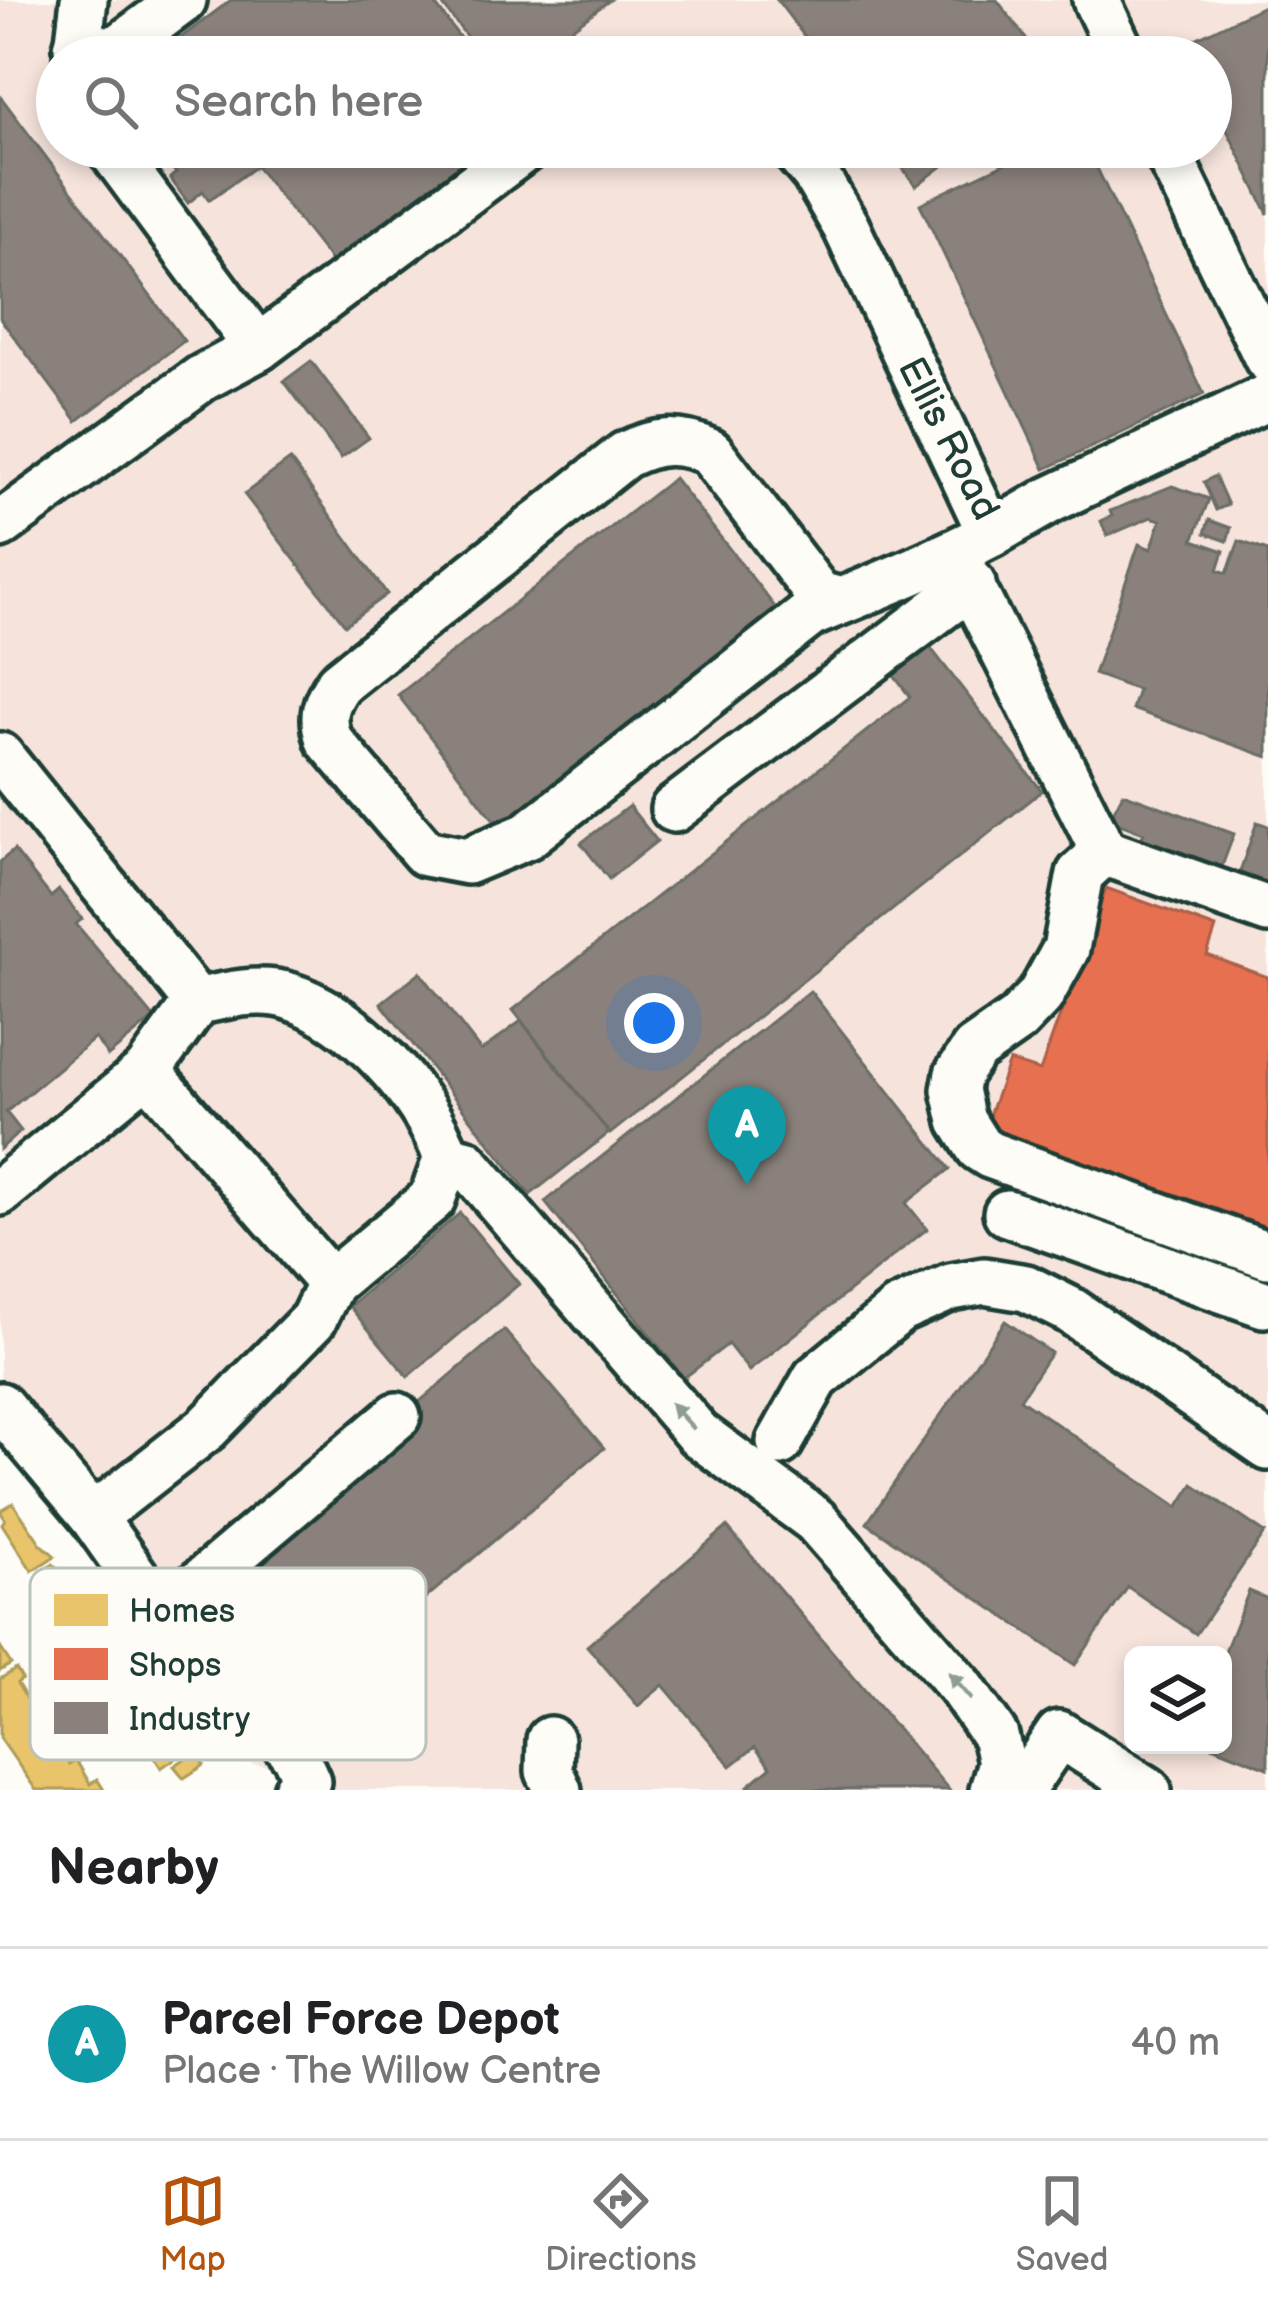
<!DOCTYPE html>
<meta charset="utf-8">
<style>
body{margin:0;font-family:"Balsamiq Sans",sans-serif;background:#f6f6f6;color:#202124}
.controls{position:absolute;right:36px;bottom:36px;display:grid;overflow:hidden;border-radius:18px;box-shadow:0 6px 18px #0003}
.controls button{width:108px;height:108px;display:grid;place-items:center;padding:0;border:0;border-bottom:3px solid #e0e0e0;background:#fff;color:#202124;font:60px sans-serif}
.you{position:absolute;left:654px;top:1023px;width:42px;height:42px;margin:-30px;border:9px solid #fff;border-radius:50%;background:#1a73e8;box-shadow:0 0 0 18px #1a73e833}
.badge{display:grid;place-items:center;width:78px;height:78px;border-radius:50%;background:#b45309;color:#fff;font-size:39px;font-weight:700}
.pin{position:absolute;translate:-50% -99px;filter:drop-shadow(0 3px 6px #0008)}
.pin::after{content:'';position:absolute;top:63px;width:42px;height:36px;background:inherit;clip-path:polygon(0 0,100% 0,50% 100%)}
.list{margin:0;padding:0;list-style:none}
h2{display:flex;justify-content:space-between;align-items:center;height:156px;margin:0;padding:0 48px;font-size:51px}
h2 small{font-size:39px;font-weight:400;color:#757577}
.list li{display:grid;grid-template-columns:78px 1fr auto;gap:36px;align-items:center;box-sizing:border-box;height:192px;padding:0 48px;border-top:3px solid #e0e0e0}
.list b{display:block;font-size:45px;white-space:nowrap}
.list p{margin:0;font-size:39px;white-space:nowrap;color:#757577}
.list em{font-size:39px;font-style:normal;color:#757577}
.icon{flex:none;width:66px;height:66px;fill:none;stroke:currentColor;stroke-width:2;stroke-linecap:round;stroke-linejoin:round}
.map{position:relative;flex:none;width:1268px;height:1790px;overflow:hidden}
.search{position:absolute;background:#fff;box-shadow:0 6px 18px #0003;left:36px;right:36px;top:36px;height:132px;display:flex;align-items:center;gap:30px;box-sizing:border-box;padding:0 42px;border-radius:66px;color:#757577;font-size:45px}
.sheet{height:348px;background:#fff}
nav{display:flex;justify-content:space-around;align-items:center;box-sizing:border-box;height:168px;border-top:3px solid #e0e0e0;background:#fff;font-size:33px;color:#757577}
nav a{display:grid;justify-items:center;gap:6px}
nav .on{color:#b45309}
.map>svg:first-child{display:block}
.built{fill:#f6e4dc;fill-rule:evenodd}
.homes{fill:#e9c46a;stroke:#ac9c5a;stroke-width:3}
.shops{fill:#e76f51;stroke:#ab6048;stroke-width:3}
.industry{fill:#8a817c;stroke:#6a6d66;stroke-width:3}
.lines{fill:none;stroke-linecap:round;stroke-linejoin:round}
.minor-casing{stroke:#1f3d34;stroke-width:54}
.minor{stroke:#fdfcf7;stroke-width:45}
.oneway{fill:#8e9c96}
.labels{text-anchor:middle;stroke-width:12;stroke-linejoin:round;paint-order:stroke}
.street-label{font-size:39px;fill:#1f3d34;stroke:#fdfcf7}
.key{fill:#fdfcf7;stroke:#bac3bc;stroke-width:3}
.key-label{font-size:33px;fill:#1f3d34}
</style>
<div class="map">
<svg width="1268" height="1790" viewBox="0 0 1268 1790">
<rect width="100%" height="100%" fill="#fdfcf7"/>
<filter id="ink" filterUnits="userSpaceOnUse"><feTurbulence type="fractalNoise" baseFrequency=".00833" numOctaves="2"/><feDisplacementMap in="SourceGraphic" scale="24" xChannelSelector="R" yChannelSelector="G"/><feConvolveMatrix kernelMatrix="1 2 1 2 8 2 1 2 1" color-interpolation-filters="sRGB"/></filter>
<g filter="url(#ink)">
<path class="built" d="M 0,0 L 1268,0 L 1268,1790 L 295,1790 L 279,1768 L 249,1763 L 0,1421 ZM 57,57 L 1211,57 L 1211,147 L 57,147 ZM 1133,1655 L 1223,1655 L 1223,1745 L 1133,1745 Z"/>
<g class="homes">
<path d="M 13,1503 L 41,1544 L 55,1556 L 32,1571 L 2,1524 L 5,1519 L 0,1511 Z"/>
<path d="M 53,1564 L 76,1587 L 52,1601 L 38,1581 L 44,1576 L 41,1571 Z"/>
<path d="M 0,1647 L 11,1664 L 0,1671 Z"/>
<path d="M 16,1669 L 22,1679 L 17,1683 L 27,1700 L 32,1696 L 59,1736 L 53,1740 L 69,1764 L 76,1760 L 90,1784 L 97,1779 L 104,1790 L 36,1790 L 0,1738 L 0,1679 Z"/>
<path d="M 166,1710 L 191,1748 L 161,1768 L 146,1744 L 156,1737 L 146,1723 Z"/>
<path d="M 195,1752 L 204,1765 L 184,1778 L 174,1766 Z"/>
</g>
<path class="shops" d="M 1106,888 L 1216,928 L 1207,955 L 1268,977 L 1268,1239 L 984,1129 L 1009,1061 L 1040,1071 Z"/>
<g class="industry">
<path d="M 231,0 L 432,0 L 474,57 L 155,57 Z"/>
<path d="M 439,0 L 610,0 L 533,57 L 482,57 Z"/>
<path d="M 777,0 L 997,0 L 1040,57 L 820,57 Z"/>
<path d="M 1268,4 L 1268,214 L 1211,97 L 1211,57 L 1191,57 L 1185,44 Z"/>
<path d="M 0,96 L 184,341 L 77,421 L 0,318 Z"/>
<path d="M 156,147 L 484,147 L 331,261 L 256,166 L 209,200 L 203,191 L 188,203 L 170,178 L 176,173 Z"/>
<path d="M 887,147 L 968,147 L 916,186 Z"/>
<path d="M 1039,147 L 1087,147 L 1204,394 L 1045,469 L 920,204 Z"/>
<path d="M 311,361 L 369,438 L 341,458 L 284,381 Z"/>
<path d="M 290,460 L 387,594 L 345,625 L 244,494 Z"/>
<path d="M 1215,476 L 1228,505 L 1216,510 L 1204,482 Z"/>
<path d="M 674,478 L 782,616 L 504,833 L 398,695 Z"/>
<path d="M 1172,486 L 1209,499 L 1193,540 L 1224,551 L 1218,570 L 1227,573 L 1239,541 L 1268,551 L 1268,757 L 1132,709 L 1138,690 L 1094,674 L 1139,544 L 1151,549 L 1161,520 L 1151,517 L 1107,536 L 1101,521 L 1112,516 L 1110,511 Z"/>
<path d="M 1209,520 L 1231,528 L 1227,541 L 1205,533 Z"/>
<path d="M 922,637 L 1042,791 L 610,1134 L 513,1010 L 910,697 L 886,665 Z"/>
<path d="M 1123,793 L 1234,834 L 1216,882 L 1135,852 L 1144,833 L 1109,820 Z"/>
<path d="M 629,806 L 657,841 L 609,879 L 581,843 Z"/>
<path d="M 1257,822 L 1268,826 L 1268,888 L 1238,877 Z"/>
<path d="M 14,850 L 51,897 L 59,890 L 82,919 L 76,924 L 154,1018 L 108,1056 L 95,1038 L 6,1112 L 21,1131 L 0,1149 L 0,862 Z"/>
<path d="M 420,972 L 481,1051 L 521,1021 L 609,1133 L 530,1195 L 381,1003 Z"/>
<path d="M 810,991 L 950,1169 L 906,1203 L 927,1229 L 749,1371 L 728,1344 L 684,1378 L 545,1202 Z"/>
<path d="M 460,1213 L 519,1284 L 408,1377 L 349,1306 Z"/>
<path d="M 1005,1321 L 1051,1353 L 1020,1399 L 1178,1507 L 1193,1484 L 1265,1533 L 1196,1634 L 1128,1587 L 1075,1665 L 867,1523 Z"/>
<path d="M 504,1330 L 604,1448 L 320,1687 L 314,1680 L 301,1690 L 289,1675 L 300,1665 L 287,1649 L 253,1677 L 188,1598 Z"/>
<path d="M 727,1527 L 949,1790 L 752,1790 L 748,1786 L 771,1767 L 755,1747 L 731,1766 L 663,1685 L 638,1706 L 587,1646 Z"/>
<path d="M 1249,1591 L 1268,1599 L 1268,1768 L 1210,1745 L 1223,1745 L 1223,1656 Z"/>
</g>
<g class="lines">
<g class="minor-casing">
<g id="minor">
<path d="M 1096,0 L 1123,57"/>
<path d="M 77,48 L 117,49 L 183,0"/>
<path d="M 77,57 L 84,0"/>
<path d="M 109,147 L 258,348 L 527,147"/>
<path d="M 792,147 L 815,174 L 846,227 L 991,534 L 1050,500 L 1268,397"/>
<path d="M 1165,147 L 1268,359"/>
<path d="M 0,525 L 202,378 L 258,348"/>
<path d="M 958,560 L 1104,852"/>
<path d="M 841,601 L 819,595 L 710,452 C 678,438 656,440 625,455 L 339,683 C 325,703 321,716 329,740 L 425,853 L 467,861 L 527,836 L 810,614 C 871,589 932,565 991,534"/>
<path d="M 0,756 L 197,1002 L 147,1071 L 0,1192"/>
<path d="M 674,809 L 972,584"/>
<path d="M 1104,852 L 1080,874 L 1066,949 L 1040,996 L 1017,1020 L 974,1050 L 958,1074 L 955,1090 L 962,1121 L 979,1148 L 990,1155 L 1268,1255"/>
<path d="M 1104,852 L 1268,910"/>
<path d="M 147,1071 L 331,1283"/>
<path d="M 447,1158 L 465,1162 L 698,1434 L 815,1520 L 960,1686 L 995,1736 L 1001,1762 L 993,1790"/>
<path d="M 1007,1213 L 1264,1304"/>
<path d="M 0,1406 L 93,1517 L 162,1615 L 237,1683 L 296,1757 L 307,1781 L 297,1790"/>
<path d="M 780,1442 L 816,1378 L 899,1310 L 951,1287 L 984,1281 L 1026,1288 L 1070,1310 L 1268,1447"/>
<path d="M 93,1517 L 207,1428 L 313,1320 L 331,1283 L 432,1199 L 447,1158 C 423,1093 357,1018 289,996 C 260,987 225,995 197,1002"/>
<path d="M 162,1615 L 397,1416"/>
<path d="M 550,1740 L 549,1771 L 558,1790"/>
<path d="M 1021,1790 L 1059,1734 L 1148,1790"/>
</g>
</g>
<use href="#minor" class="minor"/>
</g>
<defs><path id="oneway-solid" d="M-6-.8H1V-3.2L6.5 0L1 3.2V.8H-6Z" transform="scale(3)"/></defs>
<g class="oneway">
<use href="#oneway-solid" transform="translate(682 1416) rotate(-132)"/>
<use href="#oneway-solid" transform="translate(960 1686) rotate(-130)"/>
</g>
</g>
<g class="labels">
<g class="street-label">
<text transform="translate(950 438) rotate(63)" y="14">Ellis Road</text>
</g>
</g>
<rect x="30" y="1568" width="396" height="192" rx="18" class="key"/>
<rect x="54" y="1594" width="54" height="32" fill="#e9c46a"/>
<rect x="54" y="1648" width="54" height="32" fill="#e76f51"/>
<rect x="54" y="1702" width="54" height="32" fill="#8a817c"/>
<g class="key-label">
<text x="129" y="1622">Homes</text>
<text x="129" y="1676">Shops</text>
<text x="129" y="1730">Industry</text>
</g>
</svg>
<div class="controls">
<button><svg class="icon" aria-label="layers" viewBox="0 0 24 24"><path d="M12 4l9 5-9 5-9-5zM3 14l9 5 9-5"/></svg></button>
</div>
<div class="you"></div>
<div class="pin badge" style="left:747px;top:1185px;background:#0f9aa8">A</div>
<div class="search"><svg class="icon" aria-label="search" viewBox="0 0 24 24"><circle cx="10" cy="10" r="6"/><path d="M15 15l6 6"/></svg>Search here</div>
</div>
<section class="sheet">
<h2>Nearby<small></small></h2>
<ul class="list">
<li><span class="badge" style="background:#0f9aa8">A</span><div><b>Parcel Force Depot</b><p>Place · The Willow Centre</p></div><em>40 m</em></li>
</ul>
</section>
<nav>
<a class="on"><svg class="icon" aria-label="map" viewBox="0 0 24 24"><path d="M3 6l6-2 6 2 6-2v14l-6 2-6-2-6 2zM9 4v14M15 6v14"/></svg>Map</a>
<a><svg class="icon" aria-label="directions" viewBox="0 0 24 24"><path d="M12 3l9 9-9 9-9-9zM9 14v-3h6M13 9l2 2-2 2"/></svg>Directions</a>
<a><svg class="icon" aria-label="saved" viewBox="0 0 24 24"><path d="M7 4h10v16l-5-4-5 4z"/></svg>Saved</a>
</nav>
